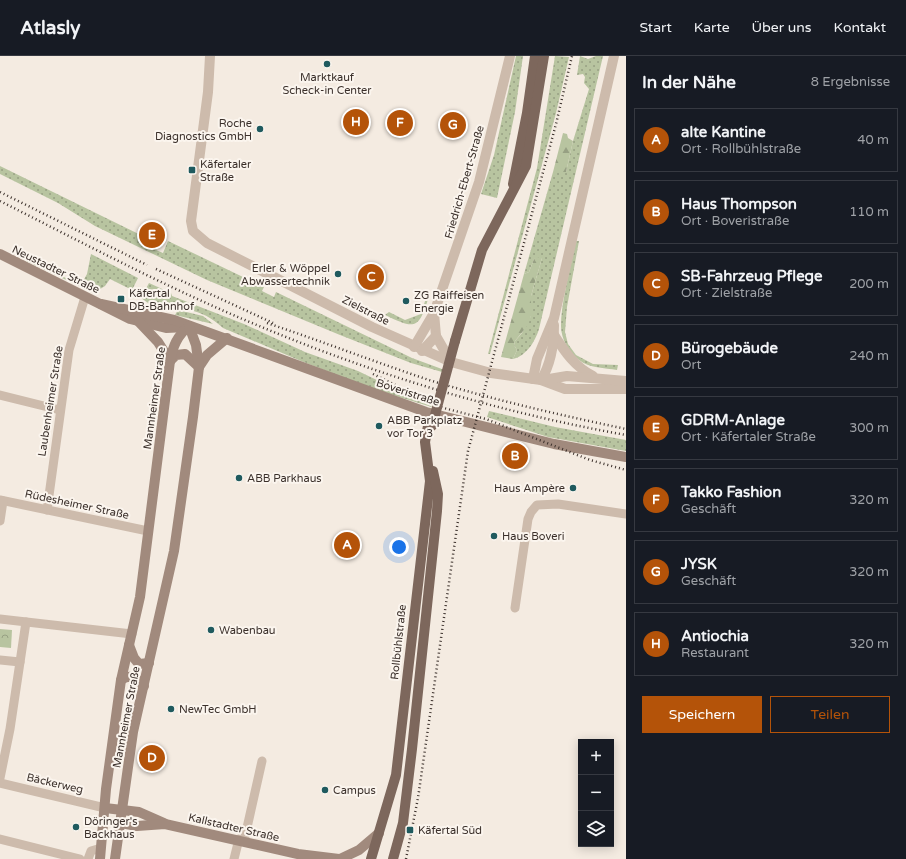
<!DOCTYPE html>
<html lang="de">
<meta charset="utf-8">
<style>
body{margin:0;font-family:"Varela Round",sans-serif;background:#20242c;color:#f1f3f6}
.controls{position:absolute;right:12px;bottom:12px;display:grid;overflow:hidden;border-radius:0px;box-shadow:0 2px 10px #0003}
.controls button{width:36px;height:36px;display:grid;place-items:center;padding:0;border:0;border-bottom:1px solid #363941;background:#171b24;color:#f1f3f6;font:20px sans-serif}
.you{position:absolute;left:399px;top:491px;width:14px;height:14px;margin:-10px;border:3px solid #fff;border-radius:50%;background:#1a73e8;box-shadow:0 0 0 6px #1a73e833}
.badge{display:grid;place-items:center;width:26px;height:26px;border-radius:50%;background:#b45309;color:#fff;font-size:13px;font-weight:700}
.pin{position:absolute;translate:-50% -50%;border:2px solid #fff;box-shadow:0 1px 4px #0006}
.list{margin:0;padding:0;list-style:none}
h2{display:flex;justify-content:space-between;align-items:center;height:52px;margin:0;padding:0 16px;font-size:17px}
h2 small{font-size:13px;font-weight:400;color:#9ea1a6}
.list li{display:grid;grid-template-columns:26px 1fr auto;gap:12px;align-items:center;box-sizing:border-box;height:64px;margin:0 8px 8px;padding:0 8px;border:1px solid #363941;border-radius:0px}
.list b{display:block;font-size:15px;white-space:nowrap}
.list p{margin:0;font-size:13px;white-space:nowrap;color:#9ea1a6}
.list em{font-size:13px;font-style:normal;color:#9ea1a6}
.actions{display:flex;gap:8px;padding:12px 16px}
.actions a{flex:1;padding:9px 0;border:1px solid #b45309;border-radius:0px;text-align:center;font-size:14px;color:#b45309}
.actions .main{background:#b45309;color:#fff}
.icon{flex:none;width:22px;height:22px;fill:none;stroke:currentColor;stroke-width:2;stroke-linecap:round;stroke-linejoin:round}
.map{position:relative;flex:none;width:626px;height:803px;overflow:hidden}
header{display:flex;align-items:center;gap:24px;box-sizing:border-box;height:56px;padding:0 20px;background:#171b24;border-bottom:1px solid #363941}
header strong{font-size:19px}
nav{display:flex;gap:22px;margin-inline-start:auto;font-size:14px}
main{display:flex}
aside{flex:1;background:#171b24}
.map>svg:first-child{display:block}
.grass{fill:url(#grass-dots)}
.forest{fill:url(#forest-firs)}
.park{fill:url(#park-crowns)}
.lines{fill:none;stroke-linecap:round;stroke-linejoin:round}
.minor{stroke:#cdbbac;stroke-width:9}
.tertiary{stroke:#cdbbac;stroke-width:10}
.secondary{stroke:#a18a7d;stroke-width:10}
.primary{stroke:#7d675c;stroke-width:10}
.rail{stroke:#3b302b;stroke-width:2.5;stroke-dasharray:1 3;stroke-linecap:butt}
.primary-bridge{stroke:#7d675c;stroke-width:10}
.poi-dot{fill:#1f5a5e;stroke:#fbf5ee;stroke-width:1.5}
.labels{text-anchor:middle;stroke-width:4;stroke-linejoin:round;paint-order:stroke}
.poi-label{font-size:11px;fill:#3b302b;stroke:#fbf5ee;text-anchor:start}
.street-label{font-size:11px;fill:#3b302b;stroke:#fbf5ee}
</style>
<header>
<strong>Atlasly</strong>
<nav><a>Start</a><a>Karte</a><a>Über uns</a><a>Kontakt</a></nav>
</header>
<main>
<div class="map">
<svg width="626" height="803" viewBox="0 0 626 803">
<defs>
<pattern id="grass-dots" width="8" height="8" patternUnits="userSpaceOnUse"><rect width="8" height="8" fill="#b8c4a0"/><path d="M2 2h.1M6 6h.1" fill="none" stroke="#97a083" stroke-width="1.8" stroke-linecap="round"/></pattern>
<pattern id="forest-firs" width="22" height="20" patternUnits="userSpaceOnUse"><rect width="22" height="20" fill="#b8c4a0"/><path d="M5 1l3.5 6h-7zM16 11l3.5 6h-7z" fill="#97a083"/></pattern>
<pattern id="park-crowns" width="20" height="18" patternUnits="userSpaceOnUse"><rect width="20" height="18" fill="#b8c4a0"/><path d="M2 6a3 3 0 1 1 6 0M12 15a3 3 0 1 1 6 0" fill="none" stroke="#97a083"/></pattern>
</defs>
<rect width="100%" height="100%" fill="#f4ebe1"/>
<g class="grass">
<path d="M 516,0 L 523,0 L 515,56 L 497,142 L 481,138 L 494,99 Z"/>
<path d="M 555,0 L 569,1 L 556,57 L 490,298 L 488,298 L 537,112 Z"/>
<path d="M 580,0 L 588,3 L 596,0 L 603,0 L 539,273 C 535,286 526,300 513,303 L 517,294 L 514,289 L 515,285 L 522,277 L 531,260 L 531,240 L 542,202 L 534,203 L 529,216 L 524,218 L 553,116 L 566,116 L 573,85 L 589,33 L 584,27 L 585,21 L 583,18 L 577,19 Z"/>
<path d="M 0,110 L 159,188 L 156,194 L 163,197 L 168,185 L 264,231 L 262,235 L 274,241 L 276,236 L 412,302 L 450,316 L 449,318 L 411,307 L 340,279 L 207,224 L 95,170 L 58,147 L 0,118 Z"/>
<path d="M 576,185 L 579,185 L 567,251 L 565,276 L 568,288 L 576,299 L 593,308 L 618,309 L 617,314 C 605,312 589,312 579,304 C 569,297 561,283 561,270 C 561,246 571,209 576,185 Z"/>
<path d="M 91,198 L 138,222 L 132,234 L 110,223 L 105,230 L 97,235 L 96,238 L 94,237 L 26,205 L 27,204 L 81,229 L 87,218 Z"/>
<path d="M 149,227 L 171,237 L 172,240 L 244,268 L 305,296 L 358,315 L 435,352 L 373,333 L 301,305 L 223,272 C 200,250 180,254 151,249 L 141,242 Z"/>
<path d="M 429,240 C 419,273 416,274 385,259 L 389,256 L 405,264 L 421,258 L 426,242 Z"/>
<path d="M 178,254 L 203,260 L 213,268 L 175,259 Z"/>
<path d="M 489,355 L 555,371 L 626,384 L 626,395 L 548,381 L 487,361 Z"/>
</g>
<g class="forest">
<path d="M 563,77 L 567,78 L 568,82 L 573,85 L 566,116 L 553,116 Z"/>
<path d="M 537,201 L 542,202 L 531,240 L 531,260 L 528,269 L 515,285 L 514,289 L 517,294 L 513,303 L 501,301 L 524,218 L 529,216 L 534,203 Z"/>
</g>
<path class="park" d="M 0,573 L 12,574 L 11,592 L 0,591 Z"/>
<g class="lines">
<g class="minor">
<path d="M 0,339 L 60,354"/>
<path d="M 0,444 L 148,475"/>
<path d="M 47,454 L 69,294 L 85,241"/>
<path d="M 0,465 L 3,445"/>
<path d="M 515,552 L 528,463 L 531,456 L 537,449 L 558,448 L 626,458"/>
<path d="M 0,563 L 132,578"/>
<path d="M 0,604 L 20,606"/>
<path d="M 0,722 L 10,673 L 26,566"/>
<path d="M 0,727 L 105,752"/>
<path d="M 0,783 L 80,803"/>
<path d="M 244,785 L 262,705"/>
<path d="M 88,803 L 91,795 L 101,792"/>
<path d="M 234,803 L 239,783"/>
</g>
<g class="tertiary">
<path d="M 210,0 L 208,36 L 191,165 L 193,175 L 207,187 L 372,271 L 451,306 L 491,317 L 541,324 L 565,333 L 626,333"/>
<path d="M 434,257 L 436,280 L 451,306"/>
<path d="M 554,279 C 565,296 575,311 593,320"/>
<path d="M 414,291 L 434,257 L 479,126 L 510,0"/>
<path d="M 422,295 L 436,280"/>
<path d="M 533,323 L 537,303 L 554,262 L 614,0"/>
<path d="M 541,324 C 551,308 554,288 554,269"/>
<path d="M 543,324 L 567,320 L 626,325"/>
</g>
<g class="secondary">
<path d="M 0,198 L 130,263 L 166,272 L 187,271"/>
<path d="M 101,248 L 174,264 L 426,356 L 554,388 L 626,401"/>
<path d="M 139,266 L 158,286 L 170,305"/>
<path d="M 170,305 L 176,299 L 185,298 L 199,311"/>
<path d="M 199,311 L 207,299 L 227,282"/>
<path d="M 129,589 L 134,602 L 139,608 L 149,607"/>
<path d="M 121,624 C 131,617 137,622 144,630"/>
<path d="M 105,752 L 139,756 L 164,767"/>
<path d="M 121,767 L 137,770 L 165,768 L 298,798 L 339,803"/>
<path d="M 100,803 L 106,733 L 121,624 L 140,541 L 170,305 C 173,290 177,280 189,270"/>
<path d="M 115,803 L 133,676 L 174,495 L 193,361 L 199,311 L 196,289 L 189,270"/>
<path d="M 340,803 L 359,794 L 379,777"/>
</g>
<g class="primary">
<path d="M 513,128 L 527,57 L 535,0"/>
<path d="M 455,285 L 482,194 L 526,110 L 544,0"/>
<path d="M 371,803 L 396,719 L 430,425 L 425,386 L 428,370"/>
<path d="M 393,803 L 403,767 L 412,693 L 437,455 L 438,438 L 433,415"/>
</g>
<g class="rail">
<path d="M 0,136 L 147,209"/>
<path d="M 0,145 C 83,187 166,231 252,267 C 373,318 497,356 626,379"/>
<path d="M 156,213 L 273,267"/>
<path d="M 267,267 C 321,285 375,306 429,324 C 494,344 560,359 626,373"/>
<path d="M 373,318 L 440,351 L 486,363 L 590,404 L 626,414"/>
<path d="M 406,803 L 418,742 L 468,395 L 556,68 L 572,0"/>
</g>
<path class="primary-bridge" d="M 432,370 L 455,285"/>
</g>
<g class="poi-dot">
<circle cx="327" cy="8" r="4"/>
<circle cx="260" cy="73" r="4"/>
<rect x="188" y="110" width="8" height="8" rx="2"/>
<circle cx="338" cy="218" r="4"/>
<rect x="117" y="239" width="8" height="8" rx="2"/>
<circle cx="406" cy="245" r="4"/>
<circle cx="379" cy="370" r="4"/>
<circle cx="239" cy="422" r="4"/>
<circle cx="573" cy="432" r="4"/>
<circle cx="494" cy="480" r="4"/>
<circle cx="211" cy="574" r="4"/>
<circle cx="171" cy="653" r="4"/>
<circle cx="325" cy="734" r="4"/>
<circle cx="76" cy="771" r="4"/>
<rect x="406" y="770" width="8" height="8" rx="2"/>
</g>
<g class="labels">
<g class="poi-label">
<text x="327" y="25" text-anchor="middle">Marktkauf<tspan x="327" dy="13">Scheck-in Center</tspan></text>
<text x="252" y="71" text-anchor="end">Roche<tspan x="252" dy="13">Diagnostics GmbH</tspan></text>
<text x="200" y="112">Käfertaler<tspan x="200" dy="13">Straße</tspan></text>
<text x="330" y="216" text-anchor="end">Erler &amp; Wöppel<tspan x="330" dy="13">Abwassertechnik</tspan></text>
<text x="129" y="241">Käfertal<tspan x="129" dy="13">DB-Bahnhof</tspan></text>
<text x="414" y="243">ZG Raiffeisen<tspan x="414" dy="13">Energie</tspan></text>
<text x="387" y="368">ABB Parkplatz<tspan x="387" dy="13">vor Tor 3</tspan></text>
<text x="247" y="426">ABB Parkhaus</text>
<text x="565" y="436" text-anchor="end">Haus Ampère</text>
<text x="502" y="484">Haus Boveri</text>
<text x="219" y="578">Wabenbau</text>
<text x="179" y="657">NewTec GmbH</text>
<text x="333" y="738">Campus</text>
<text x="84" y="769">Döringer's<tspan x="84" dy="13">Backhaus</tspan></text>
<text x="418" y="778">Käfertal Süd</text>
</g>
<g class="street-label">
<text transform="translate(464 126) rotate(-74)" y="4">Friedrich-Ebert-Straße</text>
<text transform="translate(56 213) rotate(26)" y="4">Neustadter Straße</text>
<text transform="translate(366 254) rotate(27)" y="4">Zielstraße</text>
<text transform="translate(408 336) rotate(18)" y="4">Boveristraße</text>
<text transform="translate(154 342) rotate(-82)" y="4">Mannheimer Straße</text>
<text transform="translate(50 345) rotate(-81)" y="4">Laubenheimer Straße</text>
<text transform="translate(77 448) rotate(12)" y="4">Rüdesheimer Straße</text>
<text transform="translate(398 586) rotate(-84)" y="4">Rollbühlstraße</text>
<text transform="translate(126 661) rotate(-79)" y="4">Mannheimer Straße</text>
<text transform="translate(55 727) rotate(13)" y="4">Bäckerweg</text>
<text transform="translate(234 771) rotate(13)" y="4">Kallstadter Straße</text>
</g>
</g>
</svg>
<div class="controls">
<button>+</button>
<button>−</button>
<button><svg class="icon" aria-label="layers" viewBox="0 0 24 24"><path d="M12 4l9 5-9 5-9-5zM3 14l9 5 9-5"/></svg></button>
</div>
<div class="you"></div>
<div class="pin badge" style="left:347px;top:489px">A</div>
<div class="pin badge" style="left:515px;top:400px">B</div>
<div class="pin badge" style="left:371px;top:221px">C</div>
<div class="pin badge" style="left:152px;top:702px">D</div>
<div class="pin badge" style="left:152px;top:179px">E</div>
<div class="pin badge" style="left:400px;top:67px">F</div>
<div class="pin badge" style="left:453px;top:69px">G</div>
<div class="pin badge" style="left:356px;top:66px">H</div>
</div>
<aside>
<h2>In der Nähe<small>8 Ergebnisse</small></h2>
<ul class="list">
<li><span class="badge">A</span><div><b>alte Kantine</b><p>Ort · Rollbühlstraße</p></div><em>40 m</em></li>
<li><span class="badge">B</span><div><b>Haus Thompson</b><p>Ort · Boveristraße</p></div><em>110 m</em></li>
<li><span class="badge">C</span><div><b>SB-Fahrzeug Pflege</b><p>Ort · Zielstraße</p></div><em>200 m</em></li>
<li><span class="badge">D</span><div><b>Bürogebäude</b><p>Ort</p></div><em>240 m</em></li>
<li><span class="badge">E</span><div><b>GDRM-Anlage</b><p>Ort · Käfertaler Straße</p></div><em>300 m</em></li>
<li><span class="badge">F</span><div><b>Takko Fashion</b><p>Geschäft</p></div><em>320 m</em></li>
<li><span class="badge">G</span><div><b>JYSK</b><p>Geschäft</p></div><em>320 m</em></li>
<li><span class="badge">H</span><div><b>Antiochia</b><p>Restaurant</p></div><em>320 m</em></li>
</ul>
<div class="actions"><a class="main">Speichern</a><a>Teilen</a></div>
</aside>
</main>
